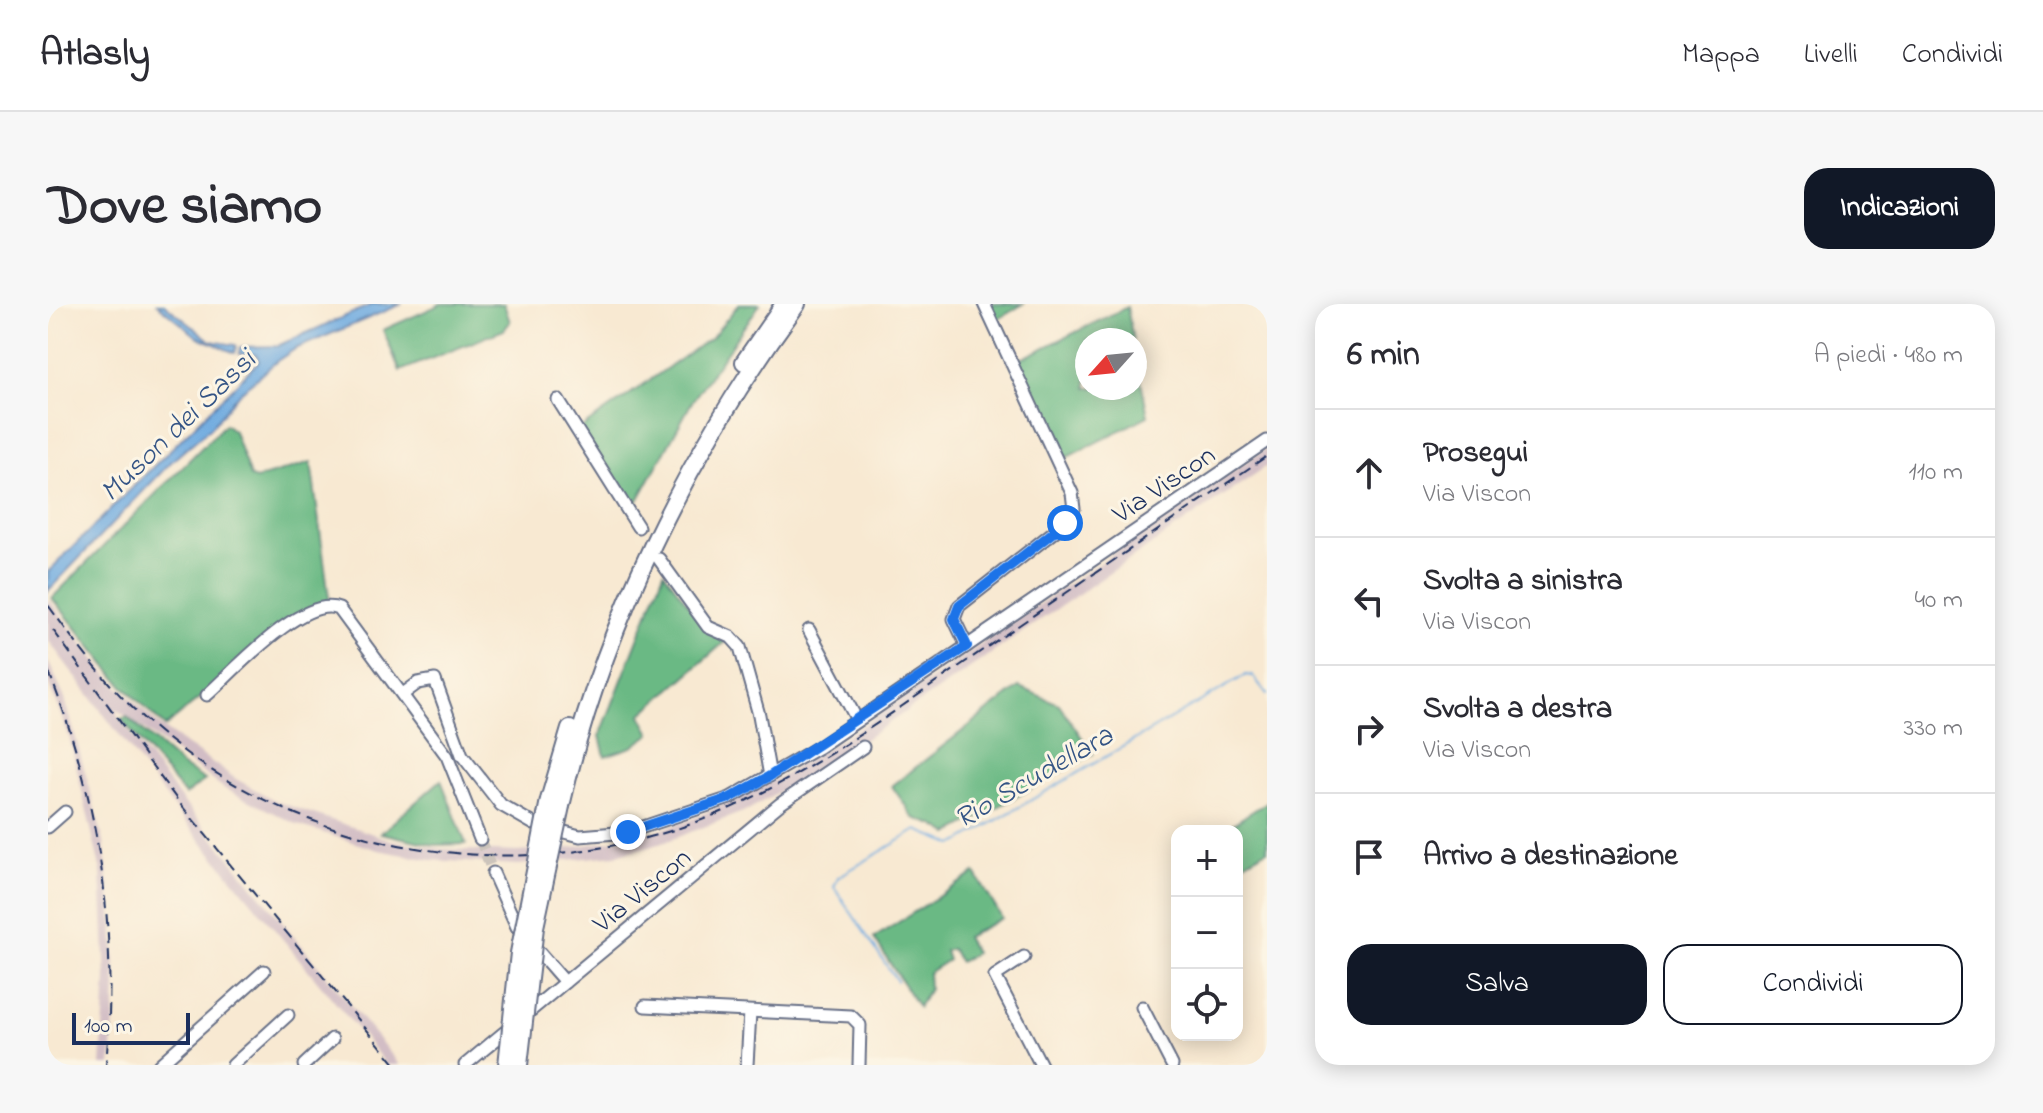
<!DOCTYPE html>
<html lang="it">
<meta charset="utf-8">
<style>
body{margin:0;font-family:"Indie Flower",sans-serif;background:#f7f7f7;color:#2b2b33}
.controls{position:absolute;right:24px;bottom:24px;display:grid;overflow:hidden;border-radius:16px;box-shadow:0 4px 20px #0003}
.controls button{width:72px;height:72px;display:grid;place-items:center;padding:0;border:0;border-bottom:2px solid #e1e1e2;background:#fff;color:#2b2b33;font:40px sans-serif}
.compass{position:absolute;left:1027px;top:24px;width:72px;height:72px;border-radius:50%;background:#fff;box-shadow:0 4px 20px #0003;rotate:243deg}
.scale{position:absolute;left:24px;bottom:20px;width:118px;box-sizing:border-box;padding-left:8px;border:4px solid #1b2f5e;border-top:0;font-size:22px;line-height:28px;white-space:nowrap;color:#1b2f5e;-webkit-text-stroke:6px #fcf5e5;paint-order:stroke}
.stop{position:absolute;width:24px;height:24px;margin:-18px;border:6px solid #1a73e8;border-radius:50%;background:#fff}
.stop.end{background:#1a73e8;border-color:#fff;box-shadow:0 2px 8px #0008}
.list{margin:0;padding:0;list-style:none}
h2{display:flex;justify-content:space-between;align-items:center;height:104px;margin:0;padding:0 32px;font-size:34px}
h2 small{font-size:26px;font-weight:400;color:#7c7c81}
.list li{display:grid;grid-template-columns:52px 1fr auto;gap:24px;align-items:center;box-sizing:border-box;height:128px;padding:0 32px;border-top:2px solid #e1e1e2}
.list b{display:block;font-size:30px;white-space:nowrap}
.list p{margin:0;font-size:26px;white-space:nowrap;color:#7c7c81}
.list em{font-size:26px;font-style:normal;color:#7c7c81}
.actions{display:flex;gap:16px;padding:24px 32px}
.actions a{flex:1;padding:18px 0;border:2px solid #111827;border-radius:24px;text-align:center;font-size:28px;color:#111827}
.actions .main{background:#111827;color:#fff}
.icon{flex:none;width:44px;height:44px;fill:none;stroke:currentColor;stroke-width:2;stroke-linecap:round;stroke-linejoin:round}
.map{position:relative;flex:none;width:1219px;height:761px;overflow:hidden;border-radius:24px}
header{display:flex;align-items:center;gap:48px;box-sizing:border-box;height:112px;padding:0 40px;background:#fff;border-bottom:2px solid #e1e1e2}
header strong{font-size:38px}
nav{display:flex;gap:44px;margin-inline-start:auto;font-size:28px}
.intro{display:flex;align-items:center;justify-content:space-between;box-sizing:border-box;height:192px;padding:0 48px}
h1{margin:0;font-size:56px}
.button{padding:20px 36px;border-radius:24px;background:#111827;color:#fff;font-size:28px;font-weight:700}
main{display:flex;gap:48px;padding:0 48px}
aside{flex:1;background:#fff;border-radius:24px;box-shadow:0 4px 20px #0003}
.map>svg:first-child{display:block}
.industrial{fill:#d2bdc5}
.forest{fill:#6ab984;stroke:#427471;stroke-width:2}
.water{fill:#6fabe0;stroke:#456d9f;stroke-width:2}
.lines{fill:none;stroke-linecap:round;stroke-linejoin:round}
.stream{stroke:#6fabe0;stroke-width:2}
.minor-tunnel{stroke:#ccc4bb;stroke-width:11;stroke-dasharray:11 5.5;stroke-linecap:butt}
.minor-casing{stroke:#687087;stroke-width:15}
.highway-casing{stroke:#687087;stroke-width:20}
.minor{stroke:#fff;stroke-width:11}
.highway{stroke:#fff;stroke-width:16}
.rail{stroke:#1b2f5e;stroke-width:2;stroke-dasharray:12 6;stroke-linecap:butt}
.highway-bridge-casing{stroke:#687087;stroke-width:20;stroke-linecap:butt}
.highway-bridge{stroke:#fff;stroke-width:16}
.route{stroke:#1a73e8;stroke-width:10}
.labels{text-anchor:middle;stroke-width:6;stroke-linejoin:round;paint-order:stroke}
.street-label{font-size:28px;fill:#1b2f5e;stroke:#fcf5e5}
.water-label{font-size:30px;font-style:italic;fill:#345485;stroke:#fcf5e5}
</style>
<header>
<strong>Atlasly</strong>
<nav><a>Mappa</a><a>Livelli</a><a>Condividi</a></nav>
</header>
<div class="intro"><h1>Dove siamo</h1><a class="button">Indicazioni</a></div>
<main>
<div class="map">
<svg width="1219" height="761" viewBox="0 0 1219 761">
<rect width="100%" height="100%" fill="#fcf5e5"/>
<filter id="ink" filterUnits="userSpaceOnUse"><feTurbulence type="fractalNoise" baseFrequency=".0125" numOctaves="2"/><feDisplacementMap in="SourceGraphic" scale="16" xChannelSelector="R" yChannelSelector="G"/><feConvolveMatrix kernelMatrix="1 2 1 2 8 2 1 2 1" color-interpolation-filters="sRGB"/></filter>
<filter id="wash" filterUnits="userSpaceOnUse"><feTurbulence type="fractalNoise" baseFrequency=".006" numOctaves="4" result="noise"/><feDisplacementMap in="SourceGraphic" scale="32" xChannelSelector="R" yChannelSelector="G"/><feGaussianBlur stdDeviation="1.8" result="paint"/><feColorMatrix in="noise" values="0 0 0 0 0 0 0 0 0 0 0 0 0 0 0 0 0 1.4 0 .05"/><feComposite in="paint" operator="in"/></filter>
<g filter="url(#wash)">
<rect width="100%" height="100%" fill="#f8e9d2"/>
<g class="industrial">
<path d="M 1219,144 L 1219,162 L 801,446 L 700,506 L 614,539 L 567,551 L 470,561 L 383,556 L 330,546 L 250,521 L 177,485 L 68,405 L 70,413 L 129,490 L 352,761 L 339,761 L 126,504 L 0,336 L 0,295 L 65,378 L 112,422 L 188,475 L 230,498 L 343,536 L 394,545 L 469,548 L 515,545 L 589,532 L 638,518 L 729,475 L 820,418 Z"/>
<path d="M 0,357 L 17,395 L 56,538 L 65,618 L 68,684 L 63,761 L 53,761 L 58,675 L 53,567 L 21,432 L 0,379 Z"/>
</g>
<g class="forest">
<path d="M 393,0 L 456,0 L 462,18 L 456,26 L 352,67 L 335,26 Z"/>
<path d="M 691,0 L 712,0 L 645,96 L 584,207 L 532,125 L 665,32 Z"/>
<path d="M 942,0 L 975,0 L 949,16 Z"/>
<path d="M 1079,3 L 1085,36 L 1039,36 L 1039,84 L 1087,84 L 1087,46 L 1100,112 L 1012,157 L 967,58 Z"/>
<path d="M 177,120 L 186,127 L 202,173 L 208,175 L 263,158 L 282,301 L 258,306 L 117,423 L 75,382 L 4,294 Z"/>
<path d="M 616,268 L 646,308 L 680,335 L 593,411 L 603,430 L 584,443 L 557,452 L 552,432 Z"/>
<path d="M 971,383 L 1011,400 L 1045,450 L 901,530 L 886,521 L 866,514 L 844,482 Z"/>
<path d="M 79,413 L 133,461 L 157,476 L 137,491 L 73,415 Z"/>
<path d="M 393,476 L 418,540 L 386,541 L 333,529 Z"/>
<path d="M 1219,498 L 1219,546 L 1189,563 L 1189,527 L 1174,527 Z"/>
<path d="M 927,569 L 954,614 L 918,633 L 927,649 L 912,658 L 903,645 L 897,647 L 900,656 L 880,669 L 881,685 L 870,703 L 826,634 Z"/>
</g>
<g class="water">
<path d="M 109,0 L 116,0 L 163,37 L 188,41 L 187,49 L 148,32 Z"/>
<path d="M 325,0 L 354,0 L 247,45 L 229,57 L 190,90 L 163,123 L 124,157 L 0,287 L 0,268 L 211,57 L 208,50 L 191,50 L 192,43 L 229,42 Z"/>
</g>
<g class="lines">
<path class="stream" d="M 849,677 L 786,583 L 790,573 L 869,526 L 906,541 L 1198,371 L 1205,372 L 1219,390"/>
</g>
</g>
<g filter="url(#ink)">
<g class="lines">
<path class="minor-tunnel" d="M 432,535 L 445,569"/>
<g class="minor-casing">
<g id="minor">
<path d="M 510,96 L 590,223"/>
<path d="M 611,255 L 660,323 L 683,333 L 692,343 L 711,411 L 722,472"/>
<path d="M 761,326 L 809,416"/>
<path d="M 919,342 L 906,315 L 911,302 L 1017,219 L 1026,205 L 1024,189 L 936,0"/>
<path d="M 355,390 L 370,379 L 387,376 L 414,451 L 453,501 L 486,520 L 532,532 L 580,528 L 682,494 L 771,443 L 1219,137"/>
<path d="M 159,391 C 185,368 255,290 291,305 L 399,452 L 432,535"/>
<path d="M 0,523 L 17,508"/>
<path d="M 445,569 L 469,623 L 517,678"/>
<path d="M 976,653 L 947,672 L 993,761"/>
<path d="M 597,702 L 803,712 L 812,721 L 811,761"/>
<path d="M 1094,703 L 1124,761"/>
<path d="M 111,761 L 216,667"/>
<path d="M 185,761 L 240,711"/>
<path d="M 256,761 L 284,735"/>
<path d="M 417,761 L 732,500 L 815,443"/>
<path d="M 699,761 L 702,708"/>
</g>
</g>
<g class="highway-casing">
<g id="highway">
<path d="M 696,58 L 736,0"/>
<path d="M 501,496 L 522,425"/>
<path d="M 513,502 C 554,323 640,148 749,0"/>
</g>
</g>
<use href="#minor" class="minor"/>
<use href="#highway" class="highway"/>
<g class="rail">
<path d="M 0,301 C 31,344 62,385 102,420 C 254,553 477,588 664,512 C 754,475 834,416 913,361 C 1015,291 1117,221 1219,152"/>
<path d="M 5,326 L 133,501 L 348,761"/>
<path d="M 0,366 C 51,493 70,624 58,761"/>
</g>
<g class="highway-bridge-casing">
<g id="highway-bridge">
<path d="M 459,761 L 471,649 L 501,496"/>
<path d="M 471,761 L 487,623 L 513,502"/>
</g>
</g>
<use href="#highway-bridge" class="highway-bridge"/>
</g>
</g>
<g class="lines" filter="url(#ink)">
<path class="route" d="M 580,528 L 682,494 L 722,472 L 919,342 L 906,315 L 911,302 L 1017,219"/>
</g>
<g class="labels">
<g class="street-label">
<text transform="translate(1115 179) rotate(-34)" y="10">Via Viscon</text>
<text transform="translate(593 585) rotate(-39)" y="10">Via Viscon</text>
</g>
<g class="water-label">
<text transform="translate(129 121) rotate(-44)" y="10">Muson dei Sassi</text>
<text transform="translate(985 472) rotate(-30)" y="10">Rio Scudellara</text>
</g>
</g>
</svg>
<div class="controls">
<button>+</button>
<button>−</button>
<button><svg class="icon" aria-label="locate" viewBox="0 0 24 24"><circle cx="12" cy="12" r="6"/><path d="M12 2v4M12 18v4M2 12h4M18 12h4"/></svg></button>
</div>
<svg class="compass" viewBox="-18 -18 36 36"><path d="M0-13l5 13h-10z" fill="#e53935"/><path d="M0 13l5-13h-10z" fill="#7c7c81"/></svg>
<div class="scale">100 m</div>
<div class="stop" style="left:1017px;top:219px"></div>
<div class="stop end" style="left:580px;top:528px"></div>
</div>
<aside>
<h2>6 min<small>A piedi · 480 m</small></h2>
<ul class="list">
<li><svg class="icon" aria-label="ahead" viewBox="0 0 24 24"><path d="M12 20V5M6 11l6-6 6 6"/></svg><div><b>Prosegui</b><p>Via Viscon</p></div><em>110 m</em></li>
<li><svg class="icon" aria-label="left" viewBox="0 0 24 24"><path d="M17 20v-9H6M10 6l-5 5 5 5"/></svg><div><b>Svolta a sinistra</b><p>Via Viscon</p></div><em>40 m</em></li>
<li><svg class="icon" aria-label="right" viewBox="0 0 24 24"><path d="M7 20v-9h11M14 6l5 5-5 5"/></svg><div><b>Svolta a destra</b><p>Via Viscon</p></div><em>330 m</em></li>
<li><svg class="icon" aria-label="arrive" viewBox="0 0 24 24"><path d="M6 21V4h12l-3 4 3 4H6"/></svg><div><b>Arrivo a destinazione</b></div></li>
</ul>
<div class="actions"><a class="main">Salva</a><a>Condividi</a></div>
</aside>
</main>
